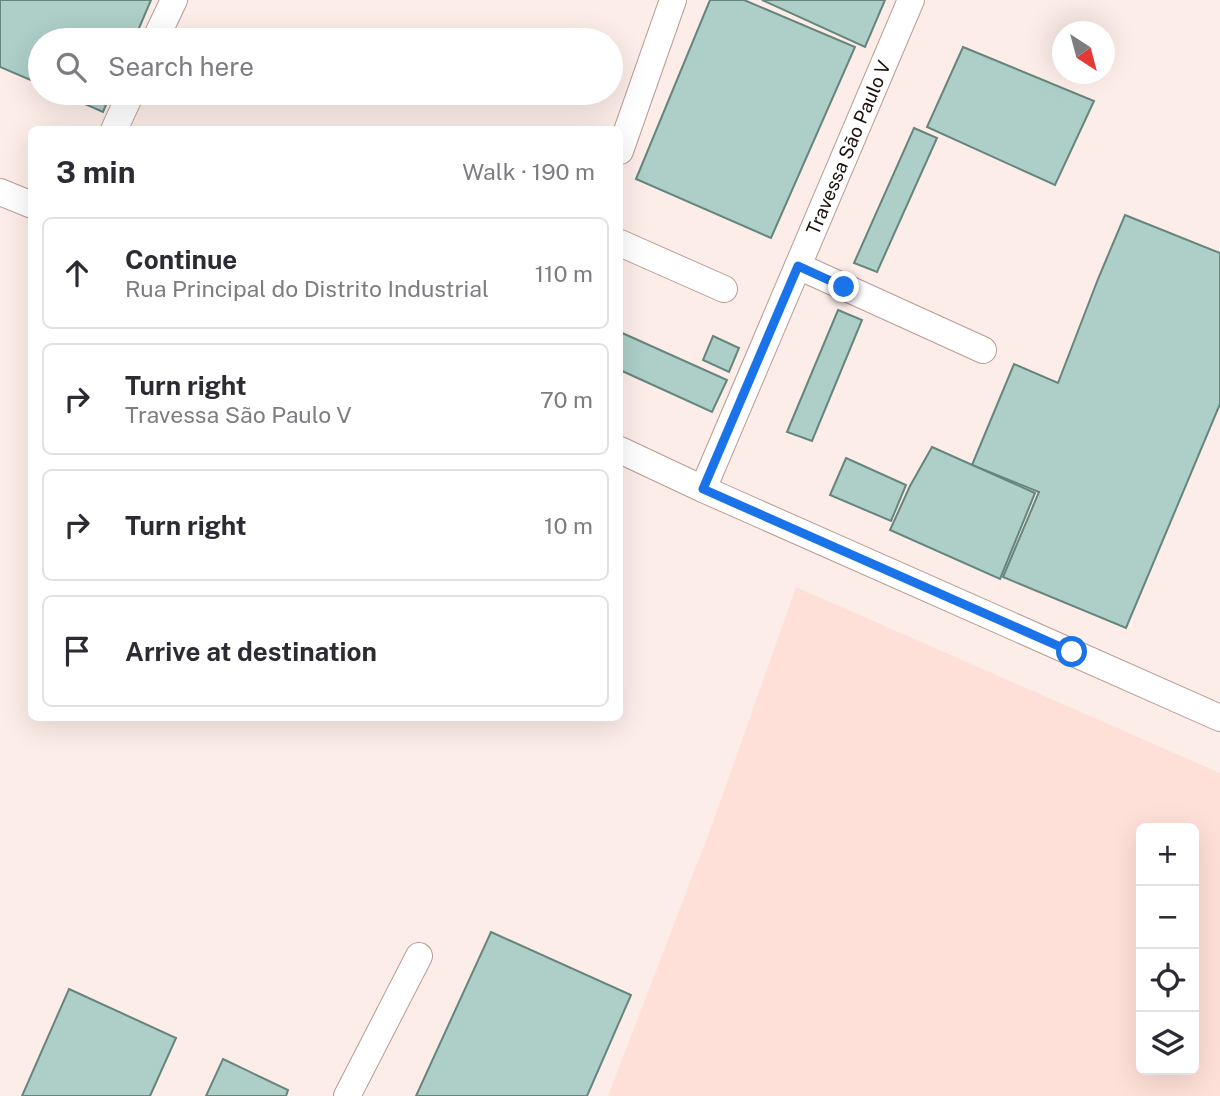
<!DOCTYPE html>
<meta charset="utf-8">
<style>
body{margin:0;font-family:"Public Sans",sans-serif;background:#f2f2f3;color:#2b2b33}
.controls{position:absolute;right:21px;bottom:21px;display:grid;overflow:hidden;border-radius:10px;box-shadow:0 7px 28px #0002}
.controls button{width:63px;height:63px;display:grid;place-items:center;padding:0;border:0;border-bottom:2px solid #e1e1e2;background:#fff;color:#2b2b33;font:35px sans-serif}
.compass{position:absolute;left:1052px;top:21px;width:63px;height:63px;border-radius:50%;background:#fff;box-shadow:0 7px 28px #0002;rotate:144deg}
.stop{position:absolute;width:21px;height:21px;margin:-16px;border:5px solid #1a73e8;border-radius:50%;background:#fff}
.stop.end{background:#1a73e8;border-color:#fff;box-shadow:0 2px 7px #0008}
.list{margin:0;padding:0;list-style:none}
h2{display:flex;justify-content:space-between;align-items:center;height:91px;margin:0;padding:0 28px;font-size:30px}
h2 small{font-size:23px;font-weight:400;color:#7c7c81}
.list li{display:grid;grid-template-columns:46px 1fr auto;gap:21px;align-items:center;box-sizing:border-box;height:112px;margin:0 14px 14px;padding:0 14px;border:2px solid #e1e1e2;border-radius:10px}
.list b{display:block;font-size:26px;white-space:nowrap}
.list p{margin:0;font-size:23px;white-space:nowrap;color:#7c7c81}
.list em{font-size:23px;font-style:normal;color:#7c7c81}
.icon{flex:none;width:38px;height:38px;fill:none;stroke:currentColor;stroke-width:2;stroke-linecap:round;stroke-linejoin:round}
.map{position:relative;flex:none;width:1220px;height:1096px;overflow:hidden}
.search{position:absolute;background:#fff;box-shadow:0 7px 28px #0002;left:28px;top:28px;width:595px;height:77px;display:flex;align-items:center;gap:18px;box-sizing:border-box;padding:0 24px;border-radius:38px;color:#7c7c81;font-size:26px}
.panel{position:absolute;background:#fff;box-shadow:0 7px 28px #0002;left:28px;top:126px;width:595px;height:595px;border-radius:10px}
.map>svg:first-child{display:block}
.built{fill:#fdede8;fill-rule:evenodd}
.green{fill:#ffe0d8;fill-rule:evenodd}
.building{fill:#adcfc7;stroke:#65857d;stroke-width:2}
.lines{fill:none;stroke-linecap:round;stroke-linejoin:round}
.minor-casing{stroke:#b99b93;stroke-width:28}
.minor{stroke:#fff;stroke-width:26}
.route{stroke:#1a73e8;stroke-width:9}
.labels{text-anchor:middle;stroke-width:5;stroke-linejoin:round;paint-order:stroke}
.street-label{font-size:19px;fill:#190e0c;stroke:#fff}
</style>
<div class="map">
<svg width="1220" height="1096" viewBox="0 0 1220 1096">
<rect width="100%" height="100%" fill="#fafafa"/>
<path class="built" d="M 0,0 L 1220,0 L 1220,1096 L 0,1096 ZM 1062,32 L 1104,32 L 1104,74 L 1062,74 ZM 40,40 L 611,40 L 611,93 L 40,93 ZM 32,130 L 620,130 L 620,718 L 32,718 ZM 1141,828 L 1194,828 L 1194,1070 L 1141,1070 Z"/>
<path class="green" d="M 796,587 L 1220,773 L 1220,1096 L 608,1096 L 712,825 ZM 1141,828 L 1194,828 L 1194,1070 L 1141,1070 Z"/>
<g class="building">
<path d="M 0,0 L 151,0 L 134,40 L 40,40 L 40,84 L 0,67 Z"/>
<path d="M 710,0 L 744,0 L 855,47 L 771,238 L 636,179 Z"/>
<path d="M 762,0 L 885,0 L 865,47 Z"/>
<path d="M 963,47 L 1094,101 L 1055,185 L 927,127 Z"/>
<path d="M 60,93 L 111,93 L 103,112 Z"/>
<path d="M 914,128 L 937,138 L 877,272 L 854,263 Z"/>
<path d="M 1125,215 L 1220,253 L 1220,404 L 1126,628 L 1003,577 L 1039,492 L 972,465 L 1014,364 L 1058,383 L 1098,279 Z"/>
<path d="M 838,310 L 862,320 L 812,441 L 787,432 Z"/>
<path d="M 620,332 L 727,380 L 712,412 L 620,370 Z"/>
<path d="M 713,336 L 739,348 L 729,372 L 703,360 Z"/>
<path d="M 932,447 L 1035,493 L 1000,579 L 890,530 L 910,486 Z"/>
<path d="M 846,458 L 906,485 L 891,521 L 830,495 Z"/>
<path d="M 491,932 L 631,995 L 587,1096 L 416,1096 Z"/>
<path d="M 69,989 L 176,1038 L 150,1096 L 22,1096 Z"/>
<path d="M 223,1059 L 288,1090 L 286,1096 L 206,1096 Z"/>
</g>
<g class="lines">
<g class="minor-casing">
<g id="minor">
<path d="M 155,40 L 174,0"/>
<path d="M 114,130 L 131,93"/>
<path d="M 620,151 L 673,0"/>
<path d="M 0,192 L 32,205"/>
<path d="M 620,243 L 724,289"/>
<path d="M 798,266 L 983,350"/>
<path d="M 620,450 L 703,489 L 1220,718"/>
<path id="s1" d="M 703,489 L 911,0"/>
<path d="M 347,1096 L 419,956"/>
</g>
</g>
<use href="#minor" class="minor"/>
</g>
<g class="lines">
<path class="route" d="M 844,287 L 798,266 L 703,489 L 1072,652"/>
</g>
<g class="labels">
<g class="street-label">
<text dy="7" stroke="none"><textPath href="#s1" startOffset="371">Travessa São Paulo V</textPath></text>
</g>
</g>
</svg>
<div class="controls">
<button>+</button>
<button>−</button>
<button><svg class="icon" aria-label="locate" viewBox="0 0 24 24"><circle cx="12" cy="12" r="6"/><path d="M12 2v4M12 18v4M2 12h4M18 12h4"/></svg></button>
<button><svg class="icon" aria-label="layers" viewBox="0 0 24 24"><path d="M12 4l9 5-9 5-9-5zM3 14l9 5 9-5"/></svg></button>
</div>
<svg class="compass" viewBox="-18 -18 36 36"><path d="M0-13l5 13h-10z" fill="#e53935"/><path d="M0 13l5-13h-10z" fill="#7c7c81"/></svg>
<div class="stop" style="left:1072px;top:652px"></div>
<div class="stop end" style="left:844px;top:287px"></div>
<div class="search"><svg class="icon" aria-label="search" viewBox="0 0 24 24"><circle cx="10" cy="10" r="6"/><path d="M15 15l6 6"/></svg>Search here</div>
<section class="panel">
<h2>3 min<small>Walk · 190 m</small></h2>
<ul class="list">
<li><svg class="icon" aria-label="ahead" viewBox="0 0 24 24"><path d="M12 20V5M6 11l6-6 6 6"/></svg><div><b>Continue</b><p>Rua Principal do Distrito Industrial</p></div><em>110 m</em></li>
<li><svg class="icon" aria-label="right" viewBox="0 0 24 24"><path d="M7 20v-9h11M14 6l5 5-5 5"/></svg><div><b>Turn right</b><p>Travessa São Paulo V</p></div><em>70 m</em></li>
<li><svg class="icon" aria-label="right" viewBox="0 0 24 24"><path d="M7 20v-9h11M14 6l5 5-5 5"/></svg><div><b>Turn right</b></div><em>10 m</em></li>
<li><svg class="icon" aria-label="arrive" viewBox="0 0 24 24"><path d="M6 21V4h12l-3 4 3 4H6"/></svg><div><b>Arrive at destination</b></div></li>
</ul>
</section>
</div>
